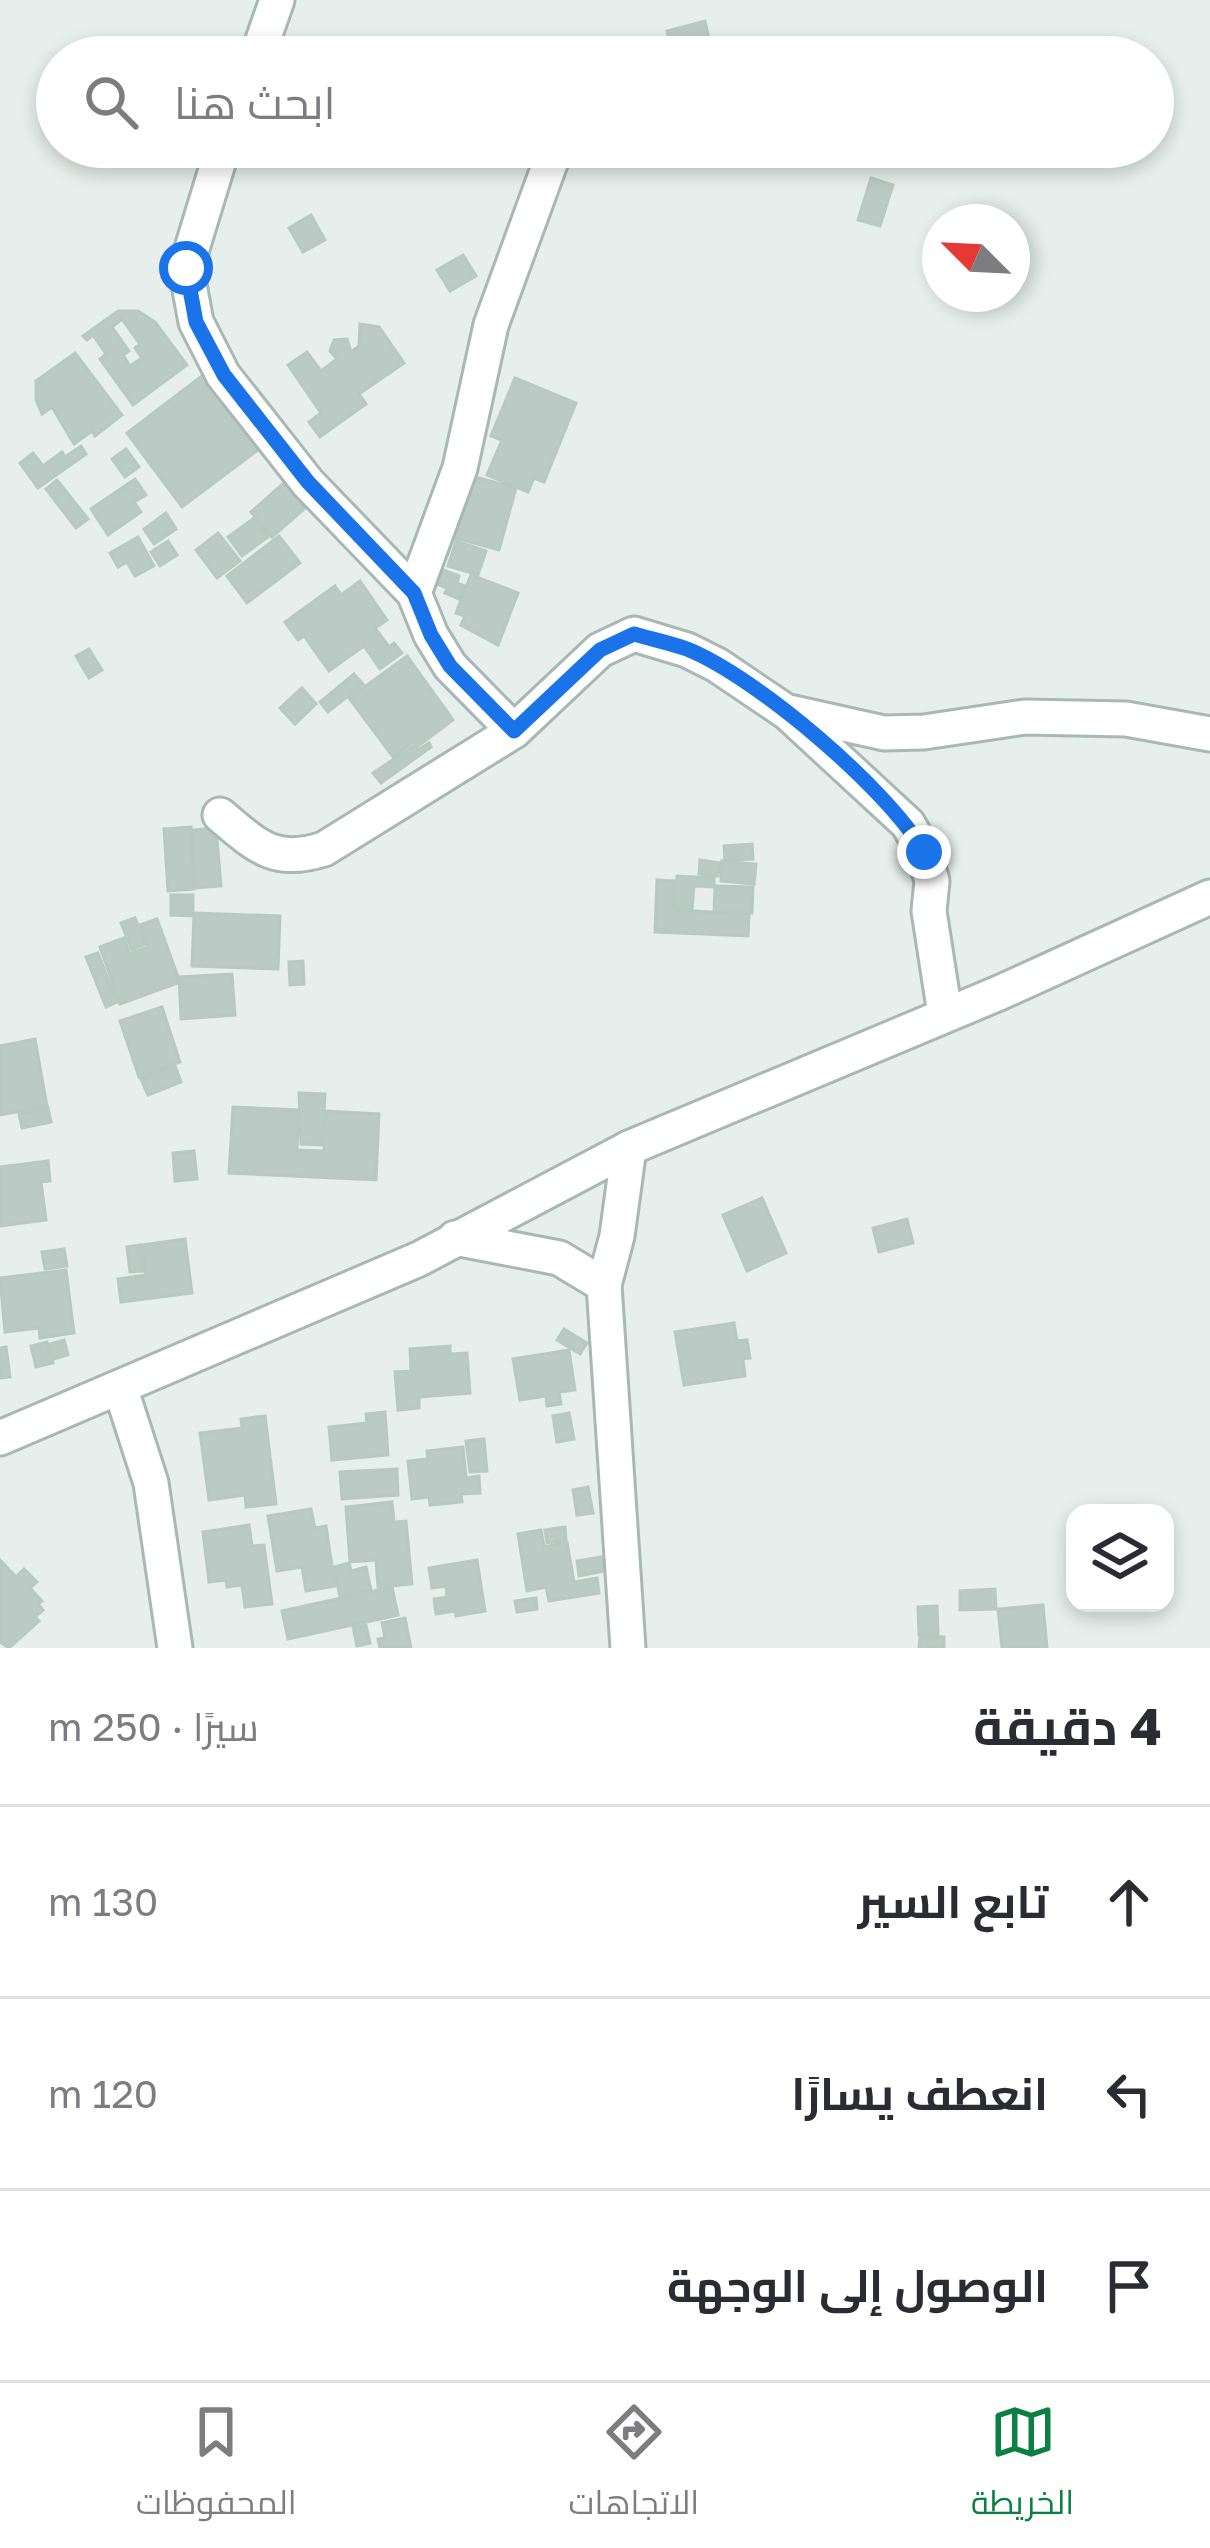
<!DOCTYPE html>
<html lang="ar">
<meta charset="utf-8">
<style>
body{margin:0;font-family:"Golos Text",Cairo,sans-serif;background:#f2f2f3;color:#2b2b33;direction:rtl}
.controls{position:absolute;right:36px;bottom:36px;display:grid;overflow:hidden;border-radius:24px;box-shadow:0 6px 18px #0003}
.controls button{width:108px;height:108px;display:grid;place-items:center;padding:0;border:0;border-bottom:3px solid #e1e1e2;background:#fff;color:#2b2b33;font:60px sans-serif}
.compass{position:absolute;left:922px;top:204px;width:108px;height:108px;border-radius:50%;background:#fff;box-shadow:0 6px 18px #0003;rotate:294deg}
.stop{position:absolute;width:36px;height:36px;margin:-27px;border:9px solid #1a73e8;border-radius:50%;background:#fff}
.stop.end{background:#1a73e8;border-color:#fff;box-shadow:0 3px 12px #0008}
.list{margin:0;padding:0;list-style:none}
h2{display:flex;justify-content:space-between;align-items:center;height:156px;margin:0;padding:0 48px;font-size:51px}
h2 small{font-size:39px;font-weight:400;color:#7c7c81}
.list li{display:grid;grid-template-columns:78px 1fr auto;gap:36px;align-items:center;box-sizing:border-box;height:192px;padding:0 48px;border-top:3px solid #e1e1e2}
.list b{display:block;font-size:45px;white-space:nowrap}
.list em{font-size:39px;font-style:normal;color:#7c7c81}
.icon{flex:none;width:66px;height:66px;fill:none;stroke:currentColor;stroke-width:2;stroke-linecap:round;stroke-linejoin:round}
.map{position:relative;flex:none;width:1210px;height:1648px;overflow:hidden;direction:ltr}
.search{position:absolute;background:#fff;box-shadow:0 6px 18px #0003;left:36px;right:36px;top:36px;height:132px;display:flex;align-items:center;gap:30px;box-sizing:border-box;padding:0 42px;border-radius:66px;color:#7c7c81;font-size:45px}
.sheet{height:732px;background:#fff}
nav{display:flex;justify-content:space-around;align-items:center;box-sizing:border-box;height:168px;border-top:3px solid #e1e1e2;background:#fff;font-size:33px;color:#7c7c81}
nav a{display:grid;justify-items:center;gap:6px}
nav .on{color:#0b8043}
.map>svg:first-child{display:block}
.building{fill:#bbcac4;stroke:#b8c9c2;stroke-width:3;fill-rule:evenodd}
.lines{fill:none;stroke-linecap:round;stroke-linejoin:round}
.minor-casing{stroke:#a8b8b2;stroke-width:39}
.minor{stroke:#fff;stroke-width:33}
.route{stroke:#1a73e8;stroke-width:15}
</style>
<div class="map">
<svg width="1210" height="1648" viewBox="0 0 1210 1648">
<rect width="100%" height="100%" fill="#e6efeb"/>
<g class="building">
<path d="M 705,21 L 711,47 L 673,57 L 667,31 Z"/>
<path d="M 871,178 L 893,185 L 880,226 L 858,220 Z"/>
<path d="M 311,215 L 325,240 L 303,252 L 289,228 Z"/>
<path d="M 463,255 L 476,276 L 450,291 L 437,270 Z"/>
<path d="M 118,311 L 138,311 L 155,322 L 187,365 L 133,405 L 100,359 L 106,354 L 93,335 L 87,340 L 83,336 ZM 122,319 L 140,344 L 135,348 L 142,358 L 130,366 L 123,355 L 129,351 L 112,327 Z"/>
<path d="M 360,324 L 379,327 L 404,363 L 359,394 L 366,404 L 320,437 L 309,422 L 321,413 L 288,365 L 307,352 L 321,371 L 337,359 L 330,351 L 334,340 L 347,339 L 351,352 L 359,346 Z"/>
<path d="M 75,353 L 122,415 L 95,436 L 92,431 L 74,444 L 52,407 L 42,414 L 36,400 L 36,381 Z"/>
<path d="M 203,375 L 259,449 L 182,507 L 127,433 Z"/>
<path d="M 515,378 L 576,403 L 544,482 L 534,478 L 528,492 L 487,475 L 502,440 L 491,436 Z"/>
<path d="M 81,446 L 86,454 L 38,488 L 20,463 L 33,453 L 43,466 L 62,452 L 65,457 Z"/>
<path d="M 126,449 L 139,467 L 125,477 L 112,459 Z"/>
<path d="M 471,476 L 516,488 L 499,550 L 455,538 Z"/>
<path d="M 135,479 L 146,495 L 134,502 L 141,512 L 108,535 L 91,509 Z"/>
<path d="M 57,480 L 88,519 L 76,528 L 46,489 Z"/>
<path d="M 284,483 L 305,508 L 272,537 L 251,512 Z"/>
<path d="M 166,513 L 176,529 L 154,544 L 144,529 Z"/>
<path d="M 254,518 L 268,537 L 242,556 L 228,537 Z"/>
<path d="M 218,533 L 240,561 L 217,578 L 196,550 Z"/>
<path d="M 279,536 L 300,563 L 247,603 L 227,576 Z"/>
<path d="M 138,537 L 154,566 L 135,576 L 127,562 L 118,567 L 110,553 Z"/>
<path d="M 168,541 L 177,555 L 160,566 L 151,552 Z"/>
<path d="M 456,541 L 486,551 L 478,575 L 448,566 Z"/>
<path d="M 443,570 L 459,576 L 457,583 L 465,586 L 459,599 L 445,593 L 447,588 L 437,584 Z"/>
<path d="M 471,575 L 518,593 L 498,645 L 461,625 L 465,616 L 456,613 Z"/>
<path d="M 360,581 L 387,620 L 375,628 L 389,647 L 394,643 L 402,653 L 380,669 L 364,646 L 329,671 L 304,636 L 298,640 L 285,622 L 335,586 L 341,595 Z"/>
<path d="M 89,649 L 102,670 L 89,678 L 76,656 Z"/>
<path d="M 407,656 L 453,720 L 418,746 L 415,741 L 393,757 L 349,698 Z"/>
<path d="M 354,674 L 363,684 L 328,712 L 320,702 Z"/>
<path d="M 302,688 L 316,704 L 295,724 L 280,708 Z"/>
<path d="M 429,743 L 431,747 L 381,783 L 373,773 L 415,745 L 418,750 Z"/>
<path d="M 191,827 L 194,889 L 168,891 L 164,829 Z"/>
<path d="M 216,828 L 221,886 L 196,888 L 191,830 Z"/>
<path d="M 752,844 L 753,859 L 725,860 L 724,846 Z"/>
<path d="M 700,860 L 720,863 L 718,876 L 699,874 Z"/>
<path d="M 722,861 L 756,864 L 754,884 L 721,881 Z"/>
<path d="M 677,876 L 714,878 L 714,887 L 694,886 L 692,909 L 675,908 Z"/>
<path d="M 657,880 L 674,881 L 673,910 L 749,914 L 748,936 L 655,932 Z"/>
<path d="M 715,886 L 753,887 L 752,913 L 714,912 Z"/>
<path d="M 171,895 L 193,895 L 193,916 L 171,915 Z"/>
<path d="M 194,913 L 280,916 L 278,969 L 192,966 Z"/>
<path d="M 135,918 L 146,944 L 132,950 L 121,923 Z"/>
<path d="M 157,919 L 180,982 L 120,1004 L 100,947 L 124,938 L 130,954 L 148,947 L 140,925 Z"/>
<path d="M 98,953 L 117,1002 L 106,1007 L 86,957 Z"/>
<path d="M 303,961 L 304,984 L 290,985 L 289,962 Z"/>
<path d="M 232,974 L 235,1015 L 181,1019 L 179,977 Z"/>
<path d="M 162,1007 L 180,1062 L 139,1077 L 120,1021 Z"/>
<path d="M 35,1039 L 47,1106 L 0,1115 L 0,1046 Z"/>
<path d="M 175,1066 L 181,1082 L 148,1095 L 141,1079 Z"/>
<path d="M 299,1093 L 325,1094 L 322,1145 L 301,1144 Z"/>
<path d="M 233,1107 L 299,1110 L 297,1150 L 324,1151 L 326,1111 L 379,1114 L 376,1180 L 229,1173 Z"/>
<path d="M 48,1108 L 51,1122 L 22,1128 L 19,1114 Z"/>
<path d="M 194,1151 L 197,1179 L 175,1181 L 173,1153 Z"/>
<path d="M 48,1161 L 50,1181 L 41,1182 L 46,1220 L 0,1226 L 0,1167 Z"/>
<path d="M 762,1198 L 786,1253 L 747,1271 L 723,1215 Z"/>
<path d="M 907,1219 L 913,1243 L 879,1252 L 873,1228 Z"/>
<path d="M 185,1239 L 192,1293 L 121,1302 L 118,1279 L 146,1275 L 142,1245 Z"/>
<path d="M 140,1245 L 143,1271 L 130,1272 L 127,1247 Z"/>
<path d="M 64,1249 L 67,1266 L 45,1269 L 42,1252 Z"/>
<path d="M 66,1270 L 74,1333 L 40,1338 L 39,1328 L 5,1332 L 0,1278 Z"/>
<path d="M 734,1323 L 737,1341 L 747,1340 L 750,1358 L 743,1359 L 745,1376 L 684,1385 L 675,1332 Z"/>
<path d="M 564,1329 L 587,1343 L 580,1354 L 557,1340 Z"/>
<path d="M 64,1340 L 68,1355 L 54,1359 L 50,1344 Z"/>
<path d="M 47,1342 L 53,1363 L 36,1367 L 31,1346 Z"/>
<path d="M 450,1346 L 450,1354 L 467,1353 L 470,1393 L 419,1397 L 419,1408 L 398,1410 L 395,1372 L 411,1371 L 410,1349 Z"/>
<path d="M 6,1347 L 10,1377 L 0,1378 L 0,1348 Z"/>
<path d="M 569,1350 L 575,1390 L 559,1392 L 561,1404 L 547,1406 L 546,1396 L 520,1400 L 513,1359 Z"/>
<path d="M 385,1412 L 388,1455 L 332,1460 L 329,1427 L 367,1423 L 366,1414 Z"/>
<path d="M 569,1413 L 574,1439 L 557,1442 L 553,1416 Z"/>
<path d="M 265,1416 L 276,1504 L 246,1507 L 245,1495 L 209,1500 L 200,1433 L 242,1428 L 241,1419 Z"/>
<path d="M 484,1439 L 487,1471 L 470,1472 L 466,1441 Z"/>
<path d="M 463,1447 L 466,1478 L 479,1476 L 480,1493 L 461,1494 L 462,1502 L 430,1505 L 429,1497 L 412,1499 L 408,1461 L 428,1459 L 427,1451 Z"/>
<path d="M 397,1469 L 398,1495 L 342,1499 L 340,1472 Z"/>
<path d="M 588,1487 L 593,1513 L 577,1515 L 573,1490 Z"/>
<path d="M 392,1502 L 394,1522 L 406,1521 L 412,1584 L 378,1587 L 376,1560 L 350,1562 L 346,1507 Z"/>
<path d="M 311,1509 L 315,1528 L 326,1526 L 335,1586 L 306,1591 L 302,1567 L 277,1571 L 268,1516 Z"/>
<path d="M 249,1525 L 252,1546 L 264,1545 L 272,1604 L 245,1607 L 242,1585 L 227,1587 L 226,1580 L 209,1582 L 203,1532 Z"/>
<path d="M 565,1527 L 566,1540 L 547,1543 L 545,1530 Z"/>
<path d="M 541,1530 L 544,1547 L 567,1542 L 574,1582 L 597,1578 L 599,1593 L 549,1601 L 546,1587 L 527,1591 L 518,1534 Z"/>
<path d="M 607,1556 L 609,1570 L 579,1576 L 577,1561 Z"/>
<path d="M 477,1560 L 485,1611 L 456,1616 L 455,1611 L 436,1614 L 434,1599 L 447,1597 L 446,1586 L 432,1588 L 429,1568 Z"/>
<path d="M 1,1561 L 16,1577 L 24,1569 L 37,1582 L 30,1588 L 42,1601 L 38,1604 L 43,1610 L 35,1617 L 39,1621 L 9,1648 L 0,1642 Z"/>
<path d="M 349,1563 L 351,1571 L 366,1567 L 371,1590 L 340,1597 L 334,1567 Z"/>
<path d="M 392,1587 L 398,1615 L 288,1639 L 282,1611 Z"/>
<path d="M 995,1589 L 996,1609 L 960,1610 L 960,1591 Z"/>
<path d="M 536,1598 L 537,1609 L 517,1612 L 515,1601 Z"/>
<path d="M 1043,1605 L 1047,1648 L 1002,1648 L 998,1609 Z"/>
<path d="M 937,1606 L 938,1634 L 919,1635 L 918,1607 Z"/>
<path d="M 405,1618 L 411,1648 L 380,1648 L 378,1639 L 385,1638 L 382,1623 Z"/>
<path d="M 366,1625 L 370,1643 L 357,1646 L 353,1627 Z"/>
<path d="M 920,1636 L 944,1637 L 944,1648 L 919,1648 Z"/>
</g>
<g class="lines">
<g class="minor-casing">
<g id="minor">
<path d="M 257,57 L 277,0"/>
<path d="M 223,147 L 186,268 L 196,322 L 223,375 L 308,483 L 414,593 L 431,635 L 450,666 L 514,731 L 600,650 L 634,634 L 687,650 L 717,665 L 785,711 L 884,733 L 924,732 L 1025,717 L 1126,719 L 1210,734"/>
<path d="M 414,593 L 460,468 L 491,325 L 556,147"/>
<path d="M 790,715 L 908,824 L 924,852 L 932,881 L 929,911 L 945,1014"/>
<path d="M 220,815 C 257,846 274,865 324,849 L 514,731"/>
<path d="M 455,1238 L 559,1258 L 604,1285"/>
<path d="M 120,1387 L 151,1483 L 175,1648"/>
<path d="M 0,1438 L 419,1259 L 629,1148 L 999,993 L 1210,897"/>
<path d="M 628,1648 L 604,1285 L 617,1236 L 629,1148"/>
</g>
</g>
<use href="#minor" class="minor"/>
</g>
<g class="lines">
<path class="route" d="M 186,268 L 196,322 L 224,375 L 308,482 L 414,593 L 431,635 L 450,666 L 514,731 L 600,650 L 634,634 C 651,639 670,643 687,649 C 755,676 888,789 924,852"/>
</g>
</svg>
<div class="controls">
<button><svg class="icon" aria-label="layers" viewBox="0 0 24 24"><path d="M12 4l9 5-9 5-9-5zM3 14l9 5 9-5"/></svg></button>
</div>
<svg class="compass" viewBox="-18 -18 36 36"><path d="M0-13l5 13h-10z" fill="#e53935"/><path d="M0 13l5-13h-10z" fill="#7c7c81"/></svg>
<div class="stop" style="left:186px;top:268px"></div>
<div class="stop end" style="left:924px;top:852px"></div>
<div class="search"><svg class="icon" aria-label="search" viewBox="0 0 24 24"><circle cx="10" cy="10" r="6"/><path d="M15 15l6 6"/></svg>ابحث هنا</div>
</div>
<section class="sheet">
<h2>4 دقيقة<small>سيرًا · 250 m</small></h2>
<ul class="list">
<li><svg class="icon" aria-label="ahead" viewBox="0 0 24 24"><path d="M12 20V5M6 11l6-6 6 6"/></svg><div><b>تابع السير</b></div><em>130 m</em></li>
<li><svg class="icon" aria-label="left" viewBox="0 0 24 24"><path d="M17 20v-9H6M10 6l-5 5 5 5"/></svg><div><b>انعطف يسارًا</b></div><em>120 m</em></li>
<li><svg class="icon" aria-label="arrive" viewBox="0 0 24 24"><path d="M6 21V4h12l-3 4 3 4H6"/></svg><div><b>الوصول إلى الوجهة</b></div></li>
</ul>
</section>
<nav>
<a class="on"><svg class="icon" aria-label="map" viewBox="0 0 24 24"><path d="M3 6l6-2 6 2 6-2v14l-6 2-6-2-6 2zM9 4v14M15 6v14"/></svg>الخريطة</a>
<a><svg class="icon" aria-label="directions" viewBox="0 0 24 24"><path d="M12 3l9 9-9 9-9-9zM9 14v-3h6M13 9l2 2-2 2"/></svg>الاتجاهات</a>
<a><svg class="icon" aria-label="saved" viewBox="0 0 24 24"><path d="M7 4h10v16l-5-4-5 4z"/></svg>المحفوظات</a>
</nav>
